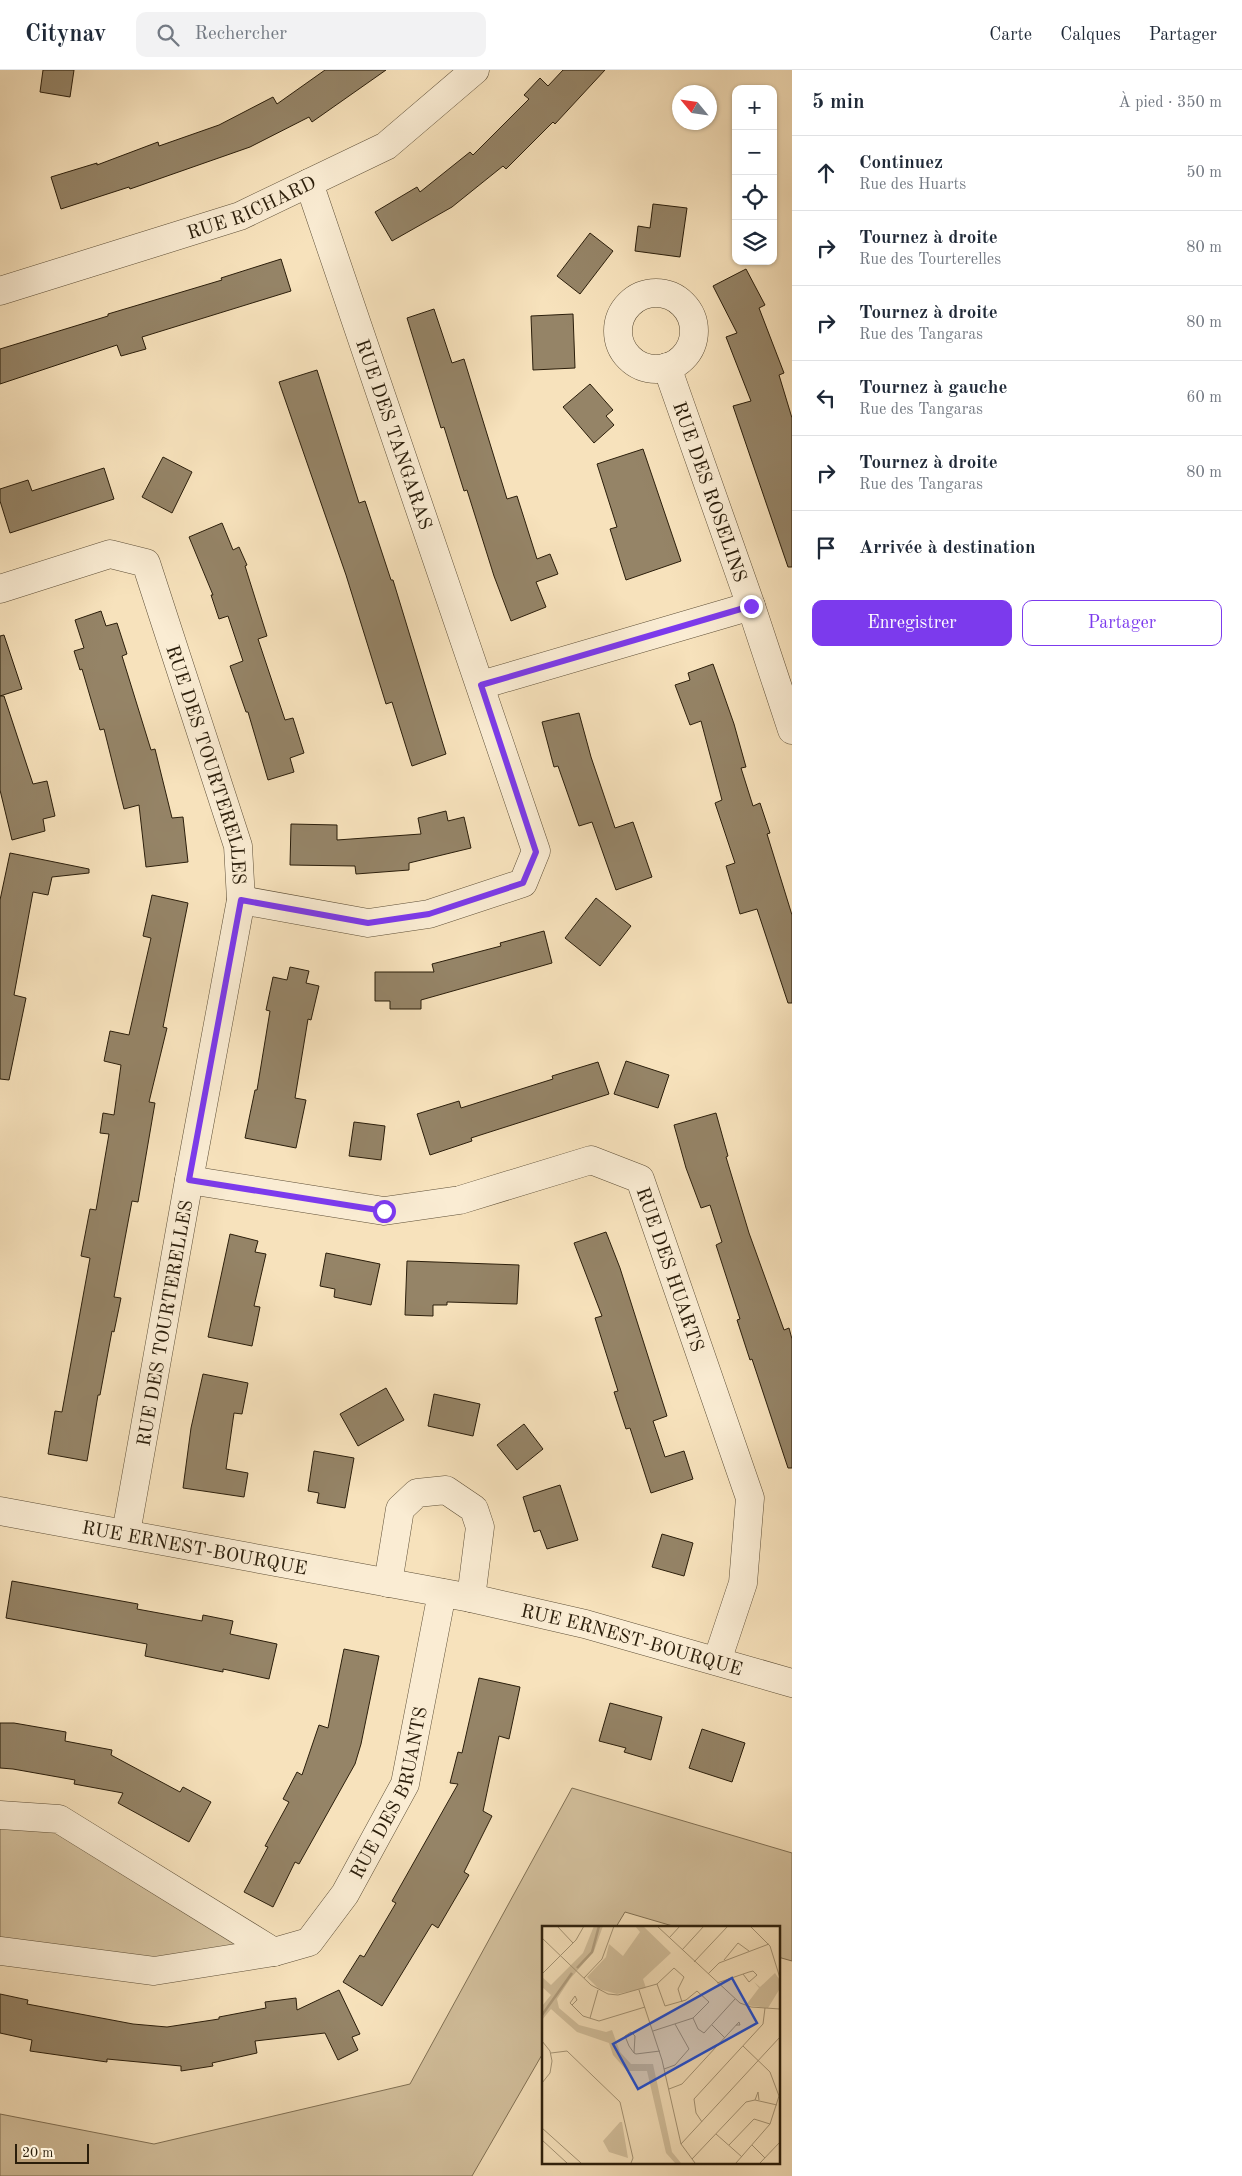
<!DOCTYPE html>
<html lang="fr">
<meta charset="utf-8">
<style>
body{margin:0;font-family:"Old Standard TT",serif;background:#f2f2f3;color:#1f2937}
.controls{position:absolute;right:15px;top:15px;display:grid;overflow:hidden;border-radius:10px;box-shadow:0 1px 4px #0004}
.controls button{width:45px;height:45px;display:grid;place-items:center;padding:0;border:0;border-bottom:1px solid #e0e1e3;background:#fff;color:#1f2937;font:25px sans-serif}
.compass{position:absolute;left:672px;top:15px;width:45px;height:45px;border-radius:50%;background:#fff;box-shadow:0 1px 4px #0004;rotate:299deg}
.scale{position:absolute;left:15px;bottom:12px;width:74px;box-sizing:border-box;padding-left:5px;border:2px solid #2b1e0b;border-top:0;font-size:14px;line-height:18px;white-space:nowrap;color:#2b1e0b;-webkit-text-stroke:4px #faecd3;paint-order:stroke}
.stop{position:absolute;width:15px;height:15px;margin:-11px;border:4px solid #7c3aed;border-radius:50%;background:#fff}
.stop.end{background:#7c3aed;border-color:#fff;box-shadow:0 1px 5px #0008}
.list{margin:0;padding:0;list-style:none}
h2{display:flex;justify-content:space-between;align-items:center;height:65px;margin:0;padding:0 20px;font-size:21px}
h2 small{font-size:16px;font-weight:400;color:#747a83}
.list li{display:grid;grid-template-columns:32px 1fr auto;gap:15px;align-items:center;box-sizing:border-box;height:75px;padding:0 20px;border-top:1px solid #e0e1e3}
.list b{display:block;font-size:19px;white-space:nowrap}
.list p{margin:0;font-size:16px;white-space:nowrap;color:#747a83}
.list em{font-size:16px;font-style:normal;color:#747a83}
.actions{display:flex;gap:10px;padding:15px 20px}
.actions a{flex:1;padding:11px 0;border:1px solid #7c3aed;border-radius:10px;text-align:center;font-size:18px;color:#7c3aed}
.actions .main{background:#7c3aed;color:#fff}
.icon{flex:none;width:28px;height:28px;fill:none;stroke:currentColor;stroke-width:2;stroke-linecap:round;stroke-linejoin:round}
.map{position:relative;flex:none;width:792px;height:2106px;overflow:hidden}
header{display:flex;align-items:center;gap:30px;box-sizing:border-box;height:70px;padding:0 25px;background:#fff;border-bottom:1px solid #e0e1e3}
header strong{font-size:24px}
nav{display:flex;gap:28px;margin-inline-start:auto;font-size:18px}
.search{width:350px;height:45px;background:#f2f2f3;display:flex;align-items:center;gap:12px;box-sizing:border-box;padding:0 18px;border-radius:10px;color:#747a83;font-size:19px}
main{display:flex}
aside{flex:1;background:#fff}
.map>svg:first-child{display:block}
.green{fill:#d4c19e;stroke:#807054}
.building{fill:#958467;stroke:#2b1e0b}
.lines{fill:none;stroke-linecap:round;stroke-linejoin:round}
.street-casing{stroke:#5e4f37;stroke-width:29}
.street{stroke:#faecd3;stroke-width:28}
.route{stroke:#7c3aed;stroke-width:6}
.labels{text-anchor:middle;stroke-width:5;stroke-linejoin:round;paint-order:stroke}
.street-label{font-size:19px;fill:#2b1e0b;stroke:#faecd3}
.inset-river{fill:none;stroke:#b29f80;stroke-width:2.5}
.inset-road{fill:none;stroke:#a59475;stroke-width:1}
.view{fill:#1d4ed8;fill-opacity:0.15;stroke:#1d4ed8;stroke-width:2.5}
.inset-edge{fill:none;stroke:#2b1e0b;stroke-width:2.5}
</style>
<header>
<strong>Citynav</strong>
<div class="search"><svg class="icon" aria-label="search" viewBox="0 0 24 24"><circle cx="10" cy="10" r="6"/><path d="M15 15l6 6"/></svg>Rechercher</div>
<nav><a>Carte</a><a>Calques</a><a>Partager</a></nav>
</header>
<main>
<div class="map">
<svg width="792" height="2106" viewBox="0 0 792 2106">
<rect width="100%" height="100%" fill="#f7e2bc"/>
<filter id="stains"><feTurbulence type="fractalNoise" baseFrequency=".004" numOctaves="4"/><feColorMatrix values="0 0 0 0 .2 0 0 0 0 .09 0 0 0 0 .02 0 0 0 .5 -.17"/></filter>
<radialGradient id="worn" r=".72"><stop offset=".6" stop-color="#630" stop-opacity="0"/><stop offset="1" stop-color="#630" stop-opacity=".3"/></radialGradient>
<g class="green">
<path d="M 572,1718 L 792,1783 L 792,1891 L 778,1887 L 778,1857 L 676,1857 L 625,1842 L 616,1857 L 543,1857 L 543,1983 L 472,2106 L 0,2106 L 0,2044 L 154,2074 L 410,2014 Z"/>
<path d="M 0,1745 L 59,1749 L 274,1882 L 154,1901 L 0,1881 Z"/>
</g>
<g class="building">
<path d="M 43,0 L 74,0 L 70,27 L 40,22 Z"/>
<path d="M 325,0 L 386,0 L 312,52 L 309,47 L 250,77 L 130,119 L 129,117 L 61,139 L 51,107 L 97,93 L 97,95 L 158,72 L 159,76 L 219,55 L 273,27 L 277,34 Z"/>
<path d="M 563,0 L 605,0 L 555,54 L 553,52 L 506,99 L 503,96 L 452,137 L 392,171 L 375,142 L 417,117 L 420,122 L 470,82 L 473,85 L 529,29 L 524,25 L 540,8 L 548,16 Z"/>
<path d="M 653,134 L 687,138 L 680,187 L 635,181 L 638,156 L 650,158 Z"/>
<path d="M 590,163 L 613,181 L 580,224 L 557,206 Z"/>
<path d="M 281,189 L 291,221 L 142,267 L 146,279 L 121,286 L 117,275 L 0,314 L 0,279 L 108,246 L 108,244 L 222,210 L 221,208 Z"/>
<path d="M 746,199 L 765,235 L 759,238 L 784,303 L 779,305 L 792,348 L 792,497 L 788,497 L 733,336 L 751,331 L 726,267 L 737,263 L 713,216 Z"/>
<path d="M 434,239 L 452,293 L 464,289 L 507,429 L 517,426 L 537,489 L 550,484 L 558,504 L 536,512 L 546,537 L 511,551 L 494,506 L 467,420 L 464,421 L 444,357 L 441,358 L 407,248 Z"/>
<path d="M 573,244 L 575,298 L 533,300 L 531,246 Z"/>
<path d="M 317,300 L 359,433 L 365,431 L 391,510 L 393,510 L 446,684 L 412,696 L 392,632 L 386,634 L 346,505 L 279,312 Z"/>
<path d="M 590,314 L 613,340 L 606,346 L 614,355 L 594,373 L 563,337 Z"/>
<path d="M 643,379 L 681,491 L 626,510 L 610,459 L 617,457 L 597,394 Z"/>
<path d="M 163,387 L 192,402 L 172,443 L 142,427 Z"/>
<path d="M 104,398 L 114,429 L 10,463 L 0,431 L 0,419 L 28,410 L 32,421 Z"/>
<path d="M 222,453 L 233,480 L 239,477 L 247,495 L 245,496 L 267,566 L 258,569 L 285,650 L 293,648 L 304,683 L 290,688 L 294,702 L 268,710 L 248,642 L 246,642 L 230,596 L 243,591 L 228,546 L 219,549 L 211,525 L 213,525 L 189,467 Z"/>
<path d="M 101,541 L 106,556 L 117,553 L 127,584 L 122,586 L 151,680 L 155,679 L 172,748 L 183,747 L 188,792 L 146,797 L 139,735 L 124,739 L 104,659 L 100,660 L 82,599 L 80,600 L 74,581 L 84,578 L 75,550 Z"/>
<path d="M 4,565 L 22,619 L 0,626 L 0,566 Z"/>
<path d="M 713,594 L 734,654 L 746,697 L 741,698 L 753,736 L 760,733 L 770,763 L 767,764 L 792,845 L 792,933 L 788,933 L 757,839 L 740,844 L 726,796 L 735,793 L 715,733 L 722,730 L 701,651 L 690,655 L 675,615 L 690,610 L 688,603 Z"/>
<path d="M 0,626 L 4,626 L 33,714 L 47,711 L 55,746 L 43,749 L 45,761 L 12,770 L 0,720 Z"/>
<path d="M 579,643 L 591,687 L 615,758 L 633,752 L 652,807 L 616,820 L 592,752 L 579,756 L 558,696 L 554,697 L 542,652 Z"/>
<path d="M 446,741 L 448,751 L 464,747 L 471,778 L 409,793 L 409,800 L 356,804 L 355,796 L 290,795 L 291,754 L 337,755 L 337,770 L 421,764 L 418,748 Z"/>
<path d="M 10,783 L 89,799 L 89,803 L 52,807 L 48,825 L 33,822 L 14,925 L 26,928 L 9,1010 L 0,1009 L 0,830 Z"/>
<path d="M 152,825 L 188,833 L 163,957 L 167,958 L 149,1032 L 155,1033 L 138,1132 L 132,1131 L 114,1227 L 121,1228 L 114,1262 L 112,1261 L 100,1325 L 98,1325 L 87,1391 L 48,1384 L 55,1341 L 62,1342 L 90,1188 L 81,1186 L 90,1139 L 96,1140 L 109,1064 L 100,1063 L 103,1043 L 114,1045 L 121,995 L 104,991 L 110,961 L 129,965 L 151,868 L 143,866 Z"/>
<path d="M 596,828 L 631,856 L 600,896 L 565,868 Z"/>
<path d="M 544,861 L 552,893 L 421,930 L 421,939 L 390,939 L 390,931 L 375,931 L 375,902 L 434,902 L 432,894 L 501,876 L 500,873 Z"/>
<path d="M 290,897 L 309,901 L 306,913 L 319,916 L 311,950 L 308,949 L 295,1028 L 306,1030 L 296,1078 L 245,1068 L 255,1020 L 257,1020 L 270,941 L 266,940 L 273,907 L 287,910 Z"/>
<path d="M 626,991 L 669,1005 L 658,1038 L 614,1024 Z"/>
<path d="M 598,992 L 609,1024 L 471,1068 L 472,1071 L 430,1085 L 417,1044 L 459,1031 L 461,1038 L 553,1009 L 552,1006 Z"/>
<path d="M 716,1043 L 728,1086 L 726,1087 L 749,1163 L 784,1260 L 789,1258 L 792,1269 L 792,1398 L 788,1398 L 752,1289 L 750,1290 L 737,1250 L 740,1249 L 716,1175 L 722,1172 L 710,1135 L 701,1138 L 686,1098 L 674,1055 Z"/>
<path d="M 354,1052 L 385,1056 L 381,1090 L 349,1086 Z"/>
<path d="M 606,1162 L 620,1198 L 667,1346 L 653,1351 L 665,1387 L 684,1381 L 693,1409 L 651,1423 L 630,1358 L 626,1359 L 614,1322 L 618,1321 L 595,1248 L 602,1246 L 574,1173 Z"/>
<path d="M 230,1164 L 258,1171 L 255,1182 L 266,1184 L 254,1236 L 260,1237 L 252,1276 L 208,1267 Z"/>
<path d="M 326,1183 L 380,1194 L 371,1235 L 334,1227 L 335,1219 L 320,1216 Z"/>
<path d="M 407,1191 L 519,1195 L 517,1234 L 447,1232 L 447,1235 L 433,1235 L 433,1246 L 405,1245 Z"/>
<path d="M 203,1304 L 248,1313 L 242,1344 L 234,1343 L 226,1399 L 248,1403 L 244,1427 L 183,1418 L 191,1358 Z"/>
<path d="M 386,1318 L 404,1350 L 358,1376 L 340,1344 Z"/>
<path d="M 434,1324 L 480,1334 L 473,1366 L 428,1356 Z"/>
<path d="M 524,1354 L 543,1379 L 517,1400 L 497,1375 Z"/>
<path d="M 314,1381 L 354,1388 L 345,1438 L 317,1433 L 319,1423 L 308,1421 Z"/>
<path d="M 560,1415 L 578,1470 L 547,1479 L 540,1460 L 534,1462 L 523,1427 Z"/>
<path d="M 662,1464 L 693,1473 L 684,1506 L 652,1497 Z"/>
<path d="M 12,1511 L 138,1534 L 137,1539 L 202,1551 L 203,1545 L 233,1551 L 230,1564 L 277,1574 L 269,1609 L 223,1599 L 223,1602 L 145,1586 L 147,1574 L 6,1548 Z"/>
<path d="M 344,1579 L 379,1586 L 361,1674 L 355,1694 L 299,1794 L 295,1792 L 273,1837 L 244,1822 L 268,1777 L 265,1776 L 289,1732 L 283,1729 L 297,1702 L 302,1705 L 319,1655 L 328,1658 Z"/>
<path d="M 479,1608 L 520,1617 L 509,1669 L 499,1666 L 483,1741 L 492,1746 L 464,1802 L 469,1805 L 438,1858 L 432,1854 L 382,1936 L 343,1912 L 360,1885 L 364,1887 L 396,1833 L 392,1831 L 458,1714 L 450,1713 L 458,1682 L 462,1683 Z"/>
<path d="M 610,1633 L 662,1647 L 651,1690 L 624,1682 L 626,1678 L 599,1671 Z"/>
<path d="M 0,1653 L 14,1653 L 66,1662 L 65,1671 L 112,1680 L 111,1685 L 180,1722 L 183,1717 L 211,1732 L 189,1772 L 118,1733 L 123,1723 L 74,1714 L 75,1710 L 13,1699 L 0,1698 Z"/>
<path d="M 702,1659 L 745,1673 L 732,1712 L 689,1698 Z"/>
<path d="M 339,1920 L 360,1964 L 352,1967 L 358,1980 L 338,1990 L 325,1963 L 255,1971 L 257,1983 L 212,1993 L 213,1996 L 181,2001 L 181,1996 L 107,1989 L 107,1992 L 30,1981 L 32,1970 L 0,1963 L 0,1924 L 28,1930 L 27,1934 L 133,1954 L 167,1957 L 219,1949 L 219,1947 L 266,1938 L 265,1932 L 296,1928 L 297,1940 Z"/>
</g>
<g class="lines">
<g class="street-casing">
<g id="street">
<path id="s1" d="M 0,221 L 240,146 L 386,76 L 475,0"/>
<circle cx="656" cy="261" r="38"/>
<path id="s2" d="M 667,297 L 751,536 L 792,660"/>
<path id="s3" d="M 0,519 L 110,484 L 146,493 L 238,776 L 241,830 L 189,1110 L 126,1463"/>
<path d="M 481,615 L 751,536"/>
<path d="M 241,830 L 368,853 L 429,844 L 523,813 L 536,781 L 309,113"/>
<path id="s4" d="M 189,1110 L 384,1141 L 460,1130 L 591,1090 L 640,1109 L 750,1428 L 743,1513 L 717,1591"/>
<path id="s5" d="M 0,1441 L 471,1528 L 585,1554 L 792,1613"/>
<path d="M 388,1513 L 400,1439 L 417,1423 L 446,1420 L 474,1439 L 480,1457 L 471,1528"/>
<path d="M 0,1745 L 59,1749 L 274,1882"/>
<path id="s6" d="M 0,1881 L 154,1901 L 274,1882 L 309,1872 L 345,1824 L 405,1714 L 442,1523"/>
</g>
</g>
<use href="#street" class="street"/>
</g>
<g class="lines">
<path class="route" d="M 384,1141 L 189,1110 L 241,830 L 368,853 L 429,844 L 523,813 L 536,782 L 481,615 L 751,536"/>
</g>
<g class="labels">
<g class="street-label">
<text dy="7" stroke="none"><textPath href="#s1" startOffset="265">RUE RICHARD</textPath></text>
<text transform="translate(395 364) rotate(71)" y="7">RUE DES TANGARAS</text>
<text dy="7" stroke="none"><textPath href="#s2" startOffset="132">RUE DES ROSELINS</textPath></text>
<text dy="7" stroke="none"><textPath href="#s3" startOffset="364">RUE DES TOURTERELLES</textPath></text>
<text dy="7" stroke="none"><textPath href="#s4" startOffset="559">RUE DES HUARTS</textPath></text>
<text transform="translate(164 1253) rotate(-80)" y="7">RUE DES TOURTERELLES</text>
<text dy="7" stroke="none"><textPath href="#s5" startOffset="198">RUE ERNEST-BOURQUE</textPath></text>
<text dy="7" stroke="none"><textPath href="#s5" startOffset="645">RUE ERNEST-BOURQUE</textPath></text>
<text dy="7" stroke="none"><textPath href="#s6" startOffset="485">RUE DES BRUANTS</textPath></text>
</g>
</g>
<g transform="translate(542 1856)">
<rect width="238" height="238" fill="#f7e2bc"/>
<path d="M 52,0 L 61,0 L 52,25 L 28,53 L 15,73 L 17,82 L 37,99 L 64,106 L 70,104 L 78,126 L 89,138 L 111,138 L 130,226 L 139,237 L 133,237 L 124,227 L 105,145 L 85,145 L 71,129 L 67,117 L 35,106 L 9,83 L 0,94 L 0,80 L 9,69 L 0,61 L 0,51 L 9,59 L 41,27 ZM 93,0 L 101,0 L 129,27 L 101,53 L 104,62 L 75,68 L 57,63 L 45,51 L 64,31 L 67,18 L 81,30 L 98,6 ZM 233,47 L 237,53 L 237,64 L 226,82 L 204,79 L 217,62 L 212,56 L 218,61 ZM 78,196 L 80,196 L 86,232 L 67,226 L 61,215 Z" fill="#d4c19e"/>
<path class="inset-river" d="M 35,42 L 50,26 L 57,0M 0,89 L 30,47"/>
<path class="inset-road" d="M 15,0 L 31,17M 115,0 L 198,77 L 209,81 L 238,83M 208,0 L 228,20 L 238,52M 0,12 L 49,59 L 66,68 L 76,69 L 115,58 L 132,42 L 142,51 L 136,63 L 140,76M 127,12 L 138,0M 140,24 L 162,0M 182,34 L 196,17 L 207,25M 152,36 L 186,0M 0,48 L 34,14 L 42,0M 166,48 L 177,37 L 227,18M 42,52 L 60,33 L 72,0M 175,57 L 207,46 L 211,45 L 215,49 L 207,56 L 201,48M 97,64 L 120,134 L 139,218 L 153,237M 30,79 L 35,74 L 33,70 L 28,77 L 41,90 L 57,95 L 103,81M 48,92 L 56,64M 151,92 L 156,103 L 162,107 L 193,73M 170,99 L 183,112M 111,105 L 151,92 L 167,76 L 155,65 L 144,74 L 123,80 L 115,58M 0,115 L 8,125 L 10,135 L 8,147 L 0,157M 9,127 L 25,125 L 78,176 L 91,232 L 89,237M 92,127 L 93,110 L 89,106 L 83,110 L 87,120 L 92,127 L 94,128 L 118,125M 122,143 L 133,139 L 147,123 L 133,98M 127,163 L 140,158 L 197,96 L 198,99 L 194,99M 213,174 L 216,166 L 217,174M 160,196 L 154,187 L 152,173 L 221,98 L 223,82M 0,202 L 39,237M 174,208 L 200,231M 0,214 L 25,237M 139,218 L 238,111M 187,219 L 212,193 L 228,198M 210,219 L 223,232M 150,233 L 204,176 L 213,174 L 235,179M 194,237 L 228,198 L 237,170 L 228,146 L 201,120M 218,237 L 238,216"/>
<path class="view" d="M 190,52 L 215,97 L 96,163 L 71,118 Z"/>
<rect width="238" height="238" class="inset-edge"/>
</g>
<rect width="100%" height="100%" filter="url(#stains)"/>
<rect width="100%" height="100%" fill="url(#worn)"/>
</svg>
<div class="controls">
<button>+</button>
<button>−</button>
<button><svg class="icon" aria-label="locate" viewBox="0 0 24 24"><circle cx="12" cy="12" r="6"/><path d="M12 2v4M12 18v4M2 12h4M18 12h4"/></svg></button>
<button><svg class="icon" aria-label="layers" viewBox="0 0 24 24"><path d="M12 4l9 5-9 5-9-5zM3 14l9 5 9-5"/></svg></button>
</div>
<svg class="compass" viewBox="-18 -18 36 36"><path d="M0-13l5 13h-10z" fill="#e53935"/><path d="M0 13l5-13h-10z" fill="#747a83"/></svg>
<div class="scale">20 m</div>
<div class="stop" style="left:384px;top:1141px"></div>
<div class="stop end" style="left:751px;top:536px"></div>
</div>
<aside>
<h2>5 min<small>À pied · 350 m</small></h2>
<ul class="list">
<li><svg class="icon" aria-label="ahead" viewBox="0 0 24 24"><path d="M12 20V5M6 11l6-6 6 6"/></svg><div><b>Continuez</b><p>Rue des Huarts</p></div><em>50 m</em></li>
<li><svg class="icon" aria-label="right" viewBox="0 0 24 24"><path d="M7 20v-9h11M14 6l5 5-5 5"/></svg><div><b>Tournez à droite</b><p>Rue des Tourterelles</p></div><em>80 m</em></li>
<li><svg class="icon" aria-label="right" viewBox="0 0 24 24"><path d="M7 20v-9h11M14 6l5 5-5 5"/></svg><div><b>Tournez à droite</b><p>Rue des Tangaras</p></div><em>80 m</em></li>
<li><svg class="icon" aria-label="left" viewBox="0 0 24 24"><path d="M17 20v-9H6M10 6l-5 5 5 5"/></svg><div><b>Tournez à gauche</b><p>Rue des Tangaras</p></div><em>60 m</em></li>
<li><svg class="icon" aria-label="right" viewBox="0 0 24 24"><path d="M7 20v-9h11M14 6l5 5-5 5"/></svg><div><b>Tournez à droite</b><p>Rue des Tangaras</p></div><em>80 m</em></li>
<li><svg class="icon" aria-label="arrive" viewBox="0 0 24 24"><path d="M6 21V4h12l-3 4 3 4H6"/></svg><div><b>Arrivée à destination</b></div></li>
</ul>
<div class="actions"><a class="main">Enregistrer</a><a>Partager</a></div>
</aside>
</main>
